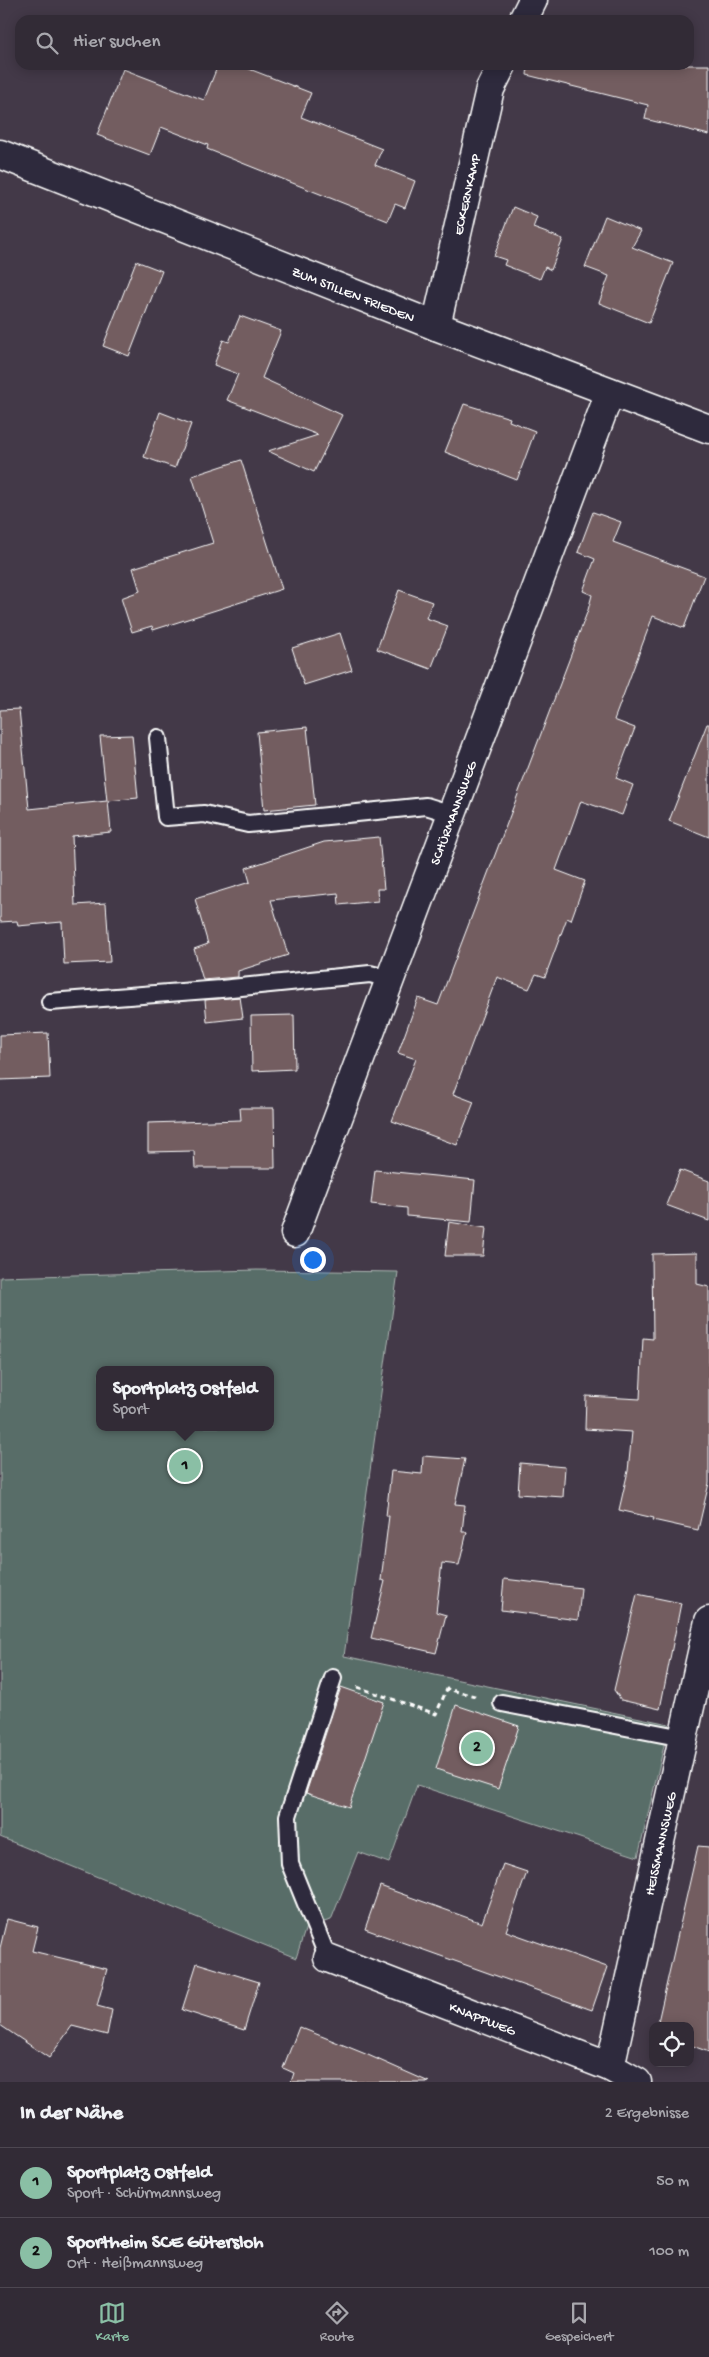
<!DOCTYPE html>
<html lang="de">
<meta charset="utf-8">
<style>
body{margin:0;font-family:"Gochi Hand",sans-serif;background:#3d3742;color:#f1f3f6}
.controls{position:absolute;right:15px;bottom:15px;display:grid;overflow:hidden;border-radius:10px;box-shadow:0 2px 12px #0003}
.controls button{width:45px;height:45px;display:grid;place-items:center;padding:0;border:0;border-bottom:1px solid #4d4751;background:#322b36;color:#f1f3f6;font:25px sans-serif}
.you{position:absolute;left:312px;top:1259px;width:18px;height:18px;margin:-12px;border:4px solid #fff;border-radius:50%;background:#1a73e8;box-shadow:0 0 0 8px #1a73e833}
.badge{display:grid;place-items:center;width:32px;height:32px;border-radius:50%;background:#8abfa5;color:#111;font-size:16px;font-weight:700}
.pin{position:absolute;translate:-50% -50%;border:2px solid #fff;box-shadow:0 1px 5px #0006}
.popup{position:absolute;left:96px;top:1366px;width:178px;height:65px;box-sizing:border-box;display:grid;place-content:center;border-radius:10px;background:#322b36;filter:drop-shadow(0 1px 4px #0005);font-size:16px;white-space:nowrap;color:#a8a7ad}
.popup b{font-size:19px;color:#f1f3f6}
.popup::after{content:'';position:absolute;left:50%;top:100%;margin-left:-10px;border:10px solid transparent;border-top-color:#322b36}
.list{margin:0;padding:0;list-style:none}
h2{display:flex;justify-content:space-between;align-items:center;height:65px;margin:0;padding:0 20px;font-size:21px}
h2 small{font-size:16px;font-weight:400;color:#a8a7ad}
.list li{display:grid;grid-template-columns:32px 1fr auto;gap:15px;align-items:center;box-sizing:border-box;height:70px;padding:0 20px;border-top:1px solid #4d4751}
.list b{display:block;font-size:19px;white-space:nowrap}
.list p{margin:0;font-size:16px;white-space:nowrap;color:#a8a7ad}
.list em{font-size:16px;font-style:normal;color:#a8a7ad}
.icon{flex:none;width:28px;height:28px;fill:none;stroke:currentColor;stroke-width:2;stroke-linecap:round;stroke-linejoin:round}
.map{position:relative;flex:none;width:709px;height:2082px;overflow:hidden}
.search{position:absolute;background:#322b36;box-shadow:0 2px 12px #0003;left:15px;right:15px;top:15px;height:55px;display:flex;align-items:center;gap:12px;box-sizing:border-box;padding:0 18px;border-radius:15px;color:#a8a7ad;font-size:19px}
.sheet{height:205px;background:#322b36}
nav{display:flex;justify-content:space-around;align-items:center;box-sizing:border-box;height:70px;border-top:1px solid #4d4751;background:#322b36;font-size:14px;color:#a8a7ad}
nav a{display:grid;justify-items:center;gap:2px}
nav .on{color:#8abfa5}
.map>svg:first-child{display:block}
.green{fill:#586d67;stroke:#acb6b3;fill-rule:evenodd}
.building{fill:#735d61;stroke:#fff}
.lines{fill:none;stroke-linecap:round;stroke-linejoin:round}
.lane-casing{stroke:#fff;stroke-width:20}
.street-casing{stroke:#fff;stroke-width:31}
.path{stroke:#fff;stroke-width:3;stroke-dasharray:5 4;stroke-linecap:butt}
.lane{stroke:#2f2a3d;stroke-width:16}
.street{stroke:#2f2a3d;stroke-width:28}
.labels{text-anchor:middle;stroke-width:4;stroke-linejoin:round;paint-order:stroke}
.street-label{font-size:14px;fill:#fff;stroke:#2f2a3d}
</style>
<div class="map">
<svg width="709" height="2082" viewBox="0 0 709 2082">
<rect width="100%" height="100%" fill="#433948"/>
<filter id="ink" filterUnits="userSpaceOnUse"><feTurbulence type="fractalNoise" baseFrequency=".02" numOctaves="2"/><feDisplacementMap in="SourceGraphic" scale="10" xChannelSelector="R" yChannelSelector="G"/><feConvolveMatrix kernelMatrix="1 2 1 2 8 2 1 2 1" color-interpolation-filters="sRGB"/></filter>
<g filter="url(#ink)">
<path class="green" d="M 257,1270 L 398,1272 L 344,1656 L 669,1724 L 638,1857 L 417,1785 L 389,1863 L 358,1852 L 331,1920 L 306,1927 L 296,1958 L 0,1837 L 0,1277 ZM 100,1370 L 270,1370 L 270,1427 L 100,1427 Z"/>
<g class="building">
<path d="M 218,65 L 239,65 L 311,93 L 301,117 L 382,149 L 375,165 L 415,181 L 405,208 L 395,204 L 388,221 L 207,149 L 208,145 L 161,127 L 150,155 L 97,135 L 123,69 L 204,100 Z"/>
<path d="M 528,65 L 709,65 L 709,135 L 645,119 L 648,105 L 527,75 Z"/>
<path d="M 513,207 L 537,217 L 533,228 L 563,239 L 551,270 L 545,267 L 540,279 L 504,265 L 506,260 L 494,256 Z"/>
<path d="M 605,216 L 641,231 L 632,247 L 673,263 L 649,323 L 599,303 L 609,276 L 585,267 Z"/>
<path d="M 136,261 L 162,271 L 129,356 L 103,346 Z"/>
<path d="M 240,316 L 281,331 L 262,378 L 342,415 L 314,472 L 268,451 L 318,435 L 227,400 L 238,374 L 214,365 L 223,340 L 229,342 Z"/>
<path d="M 464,404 L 510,418 L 509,421 L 535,431 L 517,480 L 445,452 Z"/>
<path d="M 160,412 L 191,424 L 175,468 L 144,457 Z"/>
<path d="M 241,460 L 282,589 L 153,630 L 152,626 L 132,632 L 121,598 L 140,591 L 133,568 L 213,543 L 192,476 Z"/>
<path d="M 593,512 L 621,522 L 613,542 L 704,576 L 684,628 L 653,616 L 614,720 L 635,728 L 616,778 L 633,785 L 622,815 L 581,801 L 556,870 L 585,881 L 571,920 L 567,918 L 545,977 L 536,974 L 529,989 L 497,977 L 453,1094 L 474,1102 L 457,1145 L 392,1121 L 416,1059 L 398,1053 L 418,998 L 438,1005 L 588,610 L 592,595 L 583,591 L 595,559 L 578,552 Z"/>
<path d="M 399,590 L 432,602 L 426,618 L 448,626 L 431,669 L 377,649 Z"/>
<path d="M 340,633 L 352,670 L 304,685 L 292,648 Z"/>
<path d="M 19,709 L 29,809 L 107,801 L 100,736 L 132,735 L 138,798 L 108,801 L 111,832 L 72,836 L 75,905 L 106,903 L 110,962 L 64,964 L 62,922 L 18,926 L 17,921 L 0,922 L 0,710 Z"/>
<path d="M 707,724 L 709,724 L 709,837 L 669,821 Z"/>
<path d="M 307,727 L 315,805 L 264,810 L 257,732 Z"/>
<path d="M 379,837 L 384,889 L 377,889 L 378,901 L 339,905 L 338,893 L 271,900 L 288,955 L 238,971 L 238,977 L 203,980 L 194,949 L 208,944 L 195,899 L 250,882 L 246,868 L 324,842 Z"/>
<path d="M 240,997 L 243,1018 L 207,1022 L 205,1000 Z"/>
<path d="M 294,1015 L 295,1069 L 252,1071 L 251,1016 Z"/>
<path d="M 48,1033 L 50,1078 L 0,1080 L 0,1035 Z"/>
<path d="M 240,1108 L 274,1108 L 275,1168 L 195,1168 L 194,1151 L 148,1152 L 148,1123 L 241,1120 Z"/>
<path d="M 375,1170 L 475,1180 L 471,1222 L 407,1216 L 407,1208 L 371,1204 Z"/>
<path d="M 680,1170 L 709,1181 L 709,1221 L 666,1205 Z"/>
<path d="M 449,1222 L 486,1228 L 483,1256 L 445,1256 Z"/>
<path d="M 697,1253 L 697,1284 L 709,1287 L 709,1483 L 698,1530 L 653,1520 L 654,1518 L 619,1510 L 628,1471 L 632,1432 L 585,1429 L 586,1396 L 640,1399 L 643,1338 L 653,1339 L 652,1254 Z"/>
<path d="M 423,1456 L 465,1459 L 455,1504 L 465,1505 L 462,1532 L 467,1532 L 459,1565 L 442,1563 L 436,1612 L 446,1615 L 436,1653 L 371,1638 L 385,1581 L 381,1580 L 389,1516 L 386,1516 L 391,1471 L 422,1474 Z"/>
<path d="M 520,1463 L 565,1467 L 563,1497 L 518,1494 Z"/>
<path d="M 504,1579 L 581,1588 L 578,1620 L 501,1610 Z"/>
<path d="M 637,1594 L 681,1603 L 660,1709 L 621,1700 L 614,1690 Z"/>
<path d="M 341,1687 L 384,1702 L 349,1807 L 306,1793 Z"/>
<path d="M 456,1705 L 519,1726 L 498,1789 L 436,1769 Z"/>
<path d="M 698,1846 L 709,1847 L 709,2052 L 690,2045 L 690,2026 L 657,2026 Z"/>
<path d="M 503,1864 L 527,1872 L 506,1931 L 607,1967 L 592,2010 L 365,1929 L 380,1886 L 482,1923 Z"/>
<path d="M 7,1919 L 38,1927 L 32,1951 L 107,1969 L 97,2006 L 112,2010 L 107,2035 L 72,2026 L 49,2058 L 0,2025 L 0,1948 Z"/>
<path d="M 197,1963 L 259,1982 L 244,2030 L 182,2010 Z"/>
<path d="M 299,2027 L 368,2055 L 429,2082 L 291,2082 L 294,2073 L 283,2068 Z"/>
</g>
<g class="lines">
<g class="lane-casing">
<g id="lane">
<path d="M 158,738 L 166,817 L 204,814 L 248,824 L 426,806 L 452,814"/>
<path d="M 50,1002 L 221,989 L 370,974 L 390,979"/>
<path d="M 502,1703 L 683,1738"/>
<path d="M 328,1958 L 290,1864 L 288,1816 L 333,1678"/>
</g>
</g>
<g class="street-casing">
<g id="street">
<path d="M 523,20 L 533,0"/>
<path id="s1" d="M 0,154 L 436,326 L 709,429"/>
<path id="s2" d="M 436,326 L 490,89 L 502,65"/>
<path id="s3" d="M 295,1233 L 610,392"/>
<path id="s4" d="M 328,1958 L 610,2067 L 637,2082"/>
<path id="s5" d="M 610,2067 L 709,1621"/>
</g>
</g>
<path class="path" d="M 357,1687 L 436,1714 L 447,1689 L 479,1697"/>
<use href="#lane" class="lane"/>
<use href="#street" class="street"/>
</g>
</g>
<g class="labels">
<g class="street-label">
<text dy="5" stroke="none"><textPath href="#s2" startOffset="135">ECKERNKAMP</textPath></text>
<text dy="5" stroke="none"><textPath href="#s1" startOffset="380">ZUM STILLEN FRIEDEN</textPath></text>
<text dy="5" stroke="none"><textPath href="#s3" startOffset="449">SCHÜRMANNSWEG</textPath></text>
<text dy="5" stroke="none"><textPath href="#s5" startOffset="229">HEISSMANNSWEG</textPath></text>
<text dy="5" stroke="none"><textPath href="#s4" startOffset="166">KNAPPWEG</textPath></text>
</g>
</g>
</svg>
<div class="controls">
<button><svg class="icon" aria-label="locate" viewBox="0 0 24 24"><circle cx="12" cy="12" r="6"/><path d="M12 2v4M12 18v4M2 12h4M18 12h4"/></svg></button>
</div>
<div class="you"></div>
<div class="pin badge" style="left:185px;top:1466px">1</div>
<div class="popup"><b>Sportplatz Ostfeld</b>Sport</div>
<div class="pin badge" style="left:477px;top:1748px">2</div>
<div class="search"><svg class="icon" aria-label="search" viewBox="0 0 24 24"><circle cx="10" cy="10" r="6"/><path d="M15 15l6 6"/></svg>Hier suchen</div>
</div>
<section class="sheet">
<h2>In der Nähe<small>2 Ergebnisse</small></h2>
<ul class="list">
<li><span class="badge">1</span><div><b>Sportplatz Ostfeld</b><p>Sport · Schürmannsweg</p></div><em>50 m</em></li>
<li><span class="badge">2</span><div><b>Sportheim SCE Gütersloh</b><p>Ort · Heißmannsweg</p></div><em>100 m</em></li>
</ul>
</section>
<nav>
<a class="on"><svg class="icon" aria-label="map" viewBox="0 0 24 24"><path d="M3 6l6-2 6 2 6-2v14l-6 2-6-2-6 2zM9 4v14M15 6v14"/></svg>Karte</a>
<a><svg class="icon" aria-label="directions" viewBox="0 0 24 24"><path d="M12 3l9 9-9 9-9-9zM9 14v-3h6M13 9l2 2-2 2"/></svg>Route</a>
<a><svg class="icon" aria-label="saved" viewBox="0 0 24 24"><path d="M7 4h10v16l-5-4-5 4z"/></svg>Gespeichert</a>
</nav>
